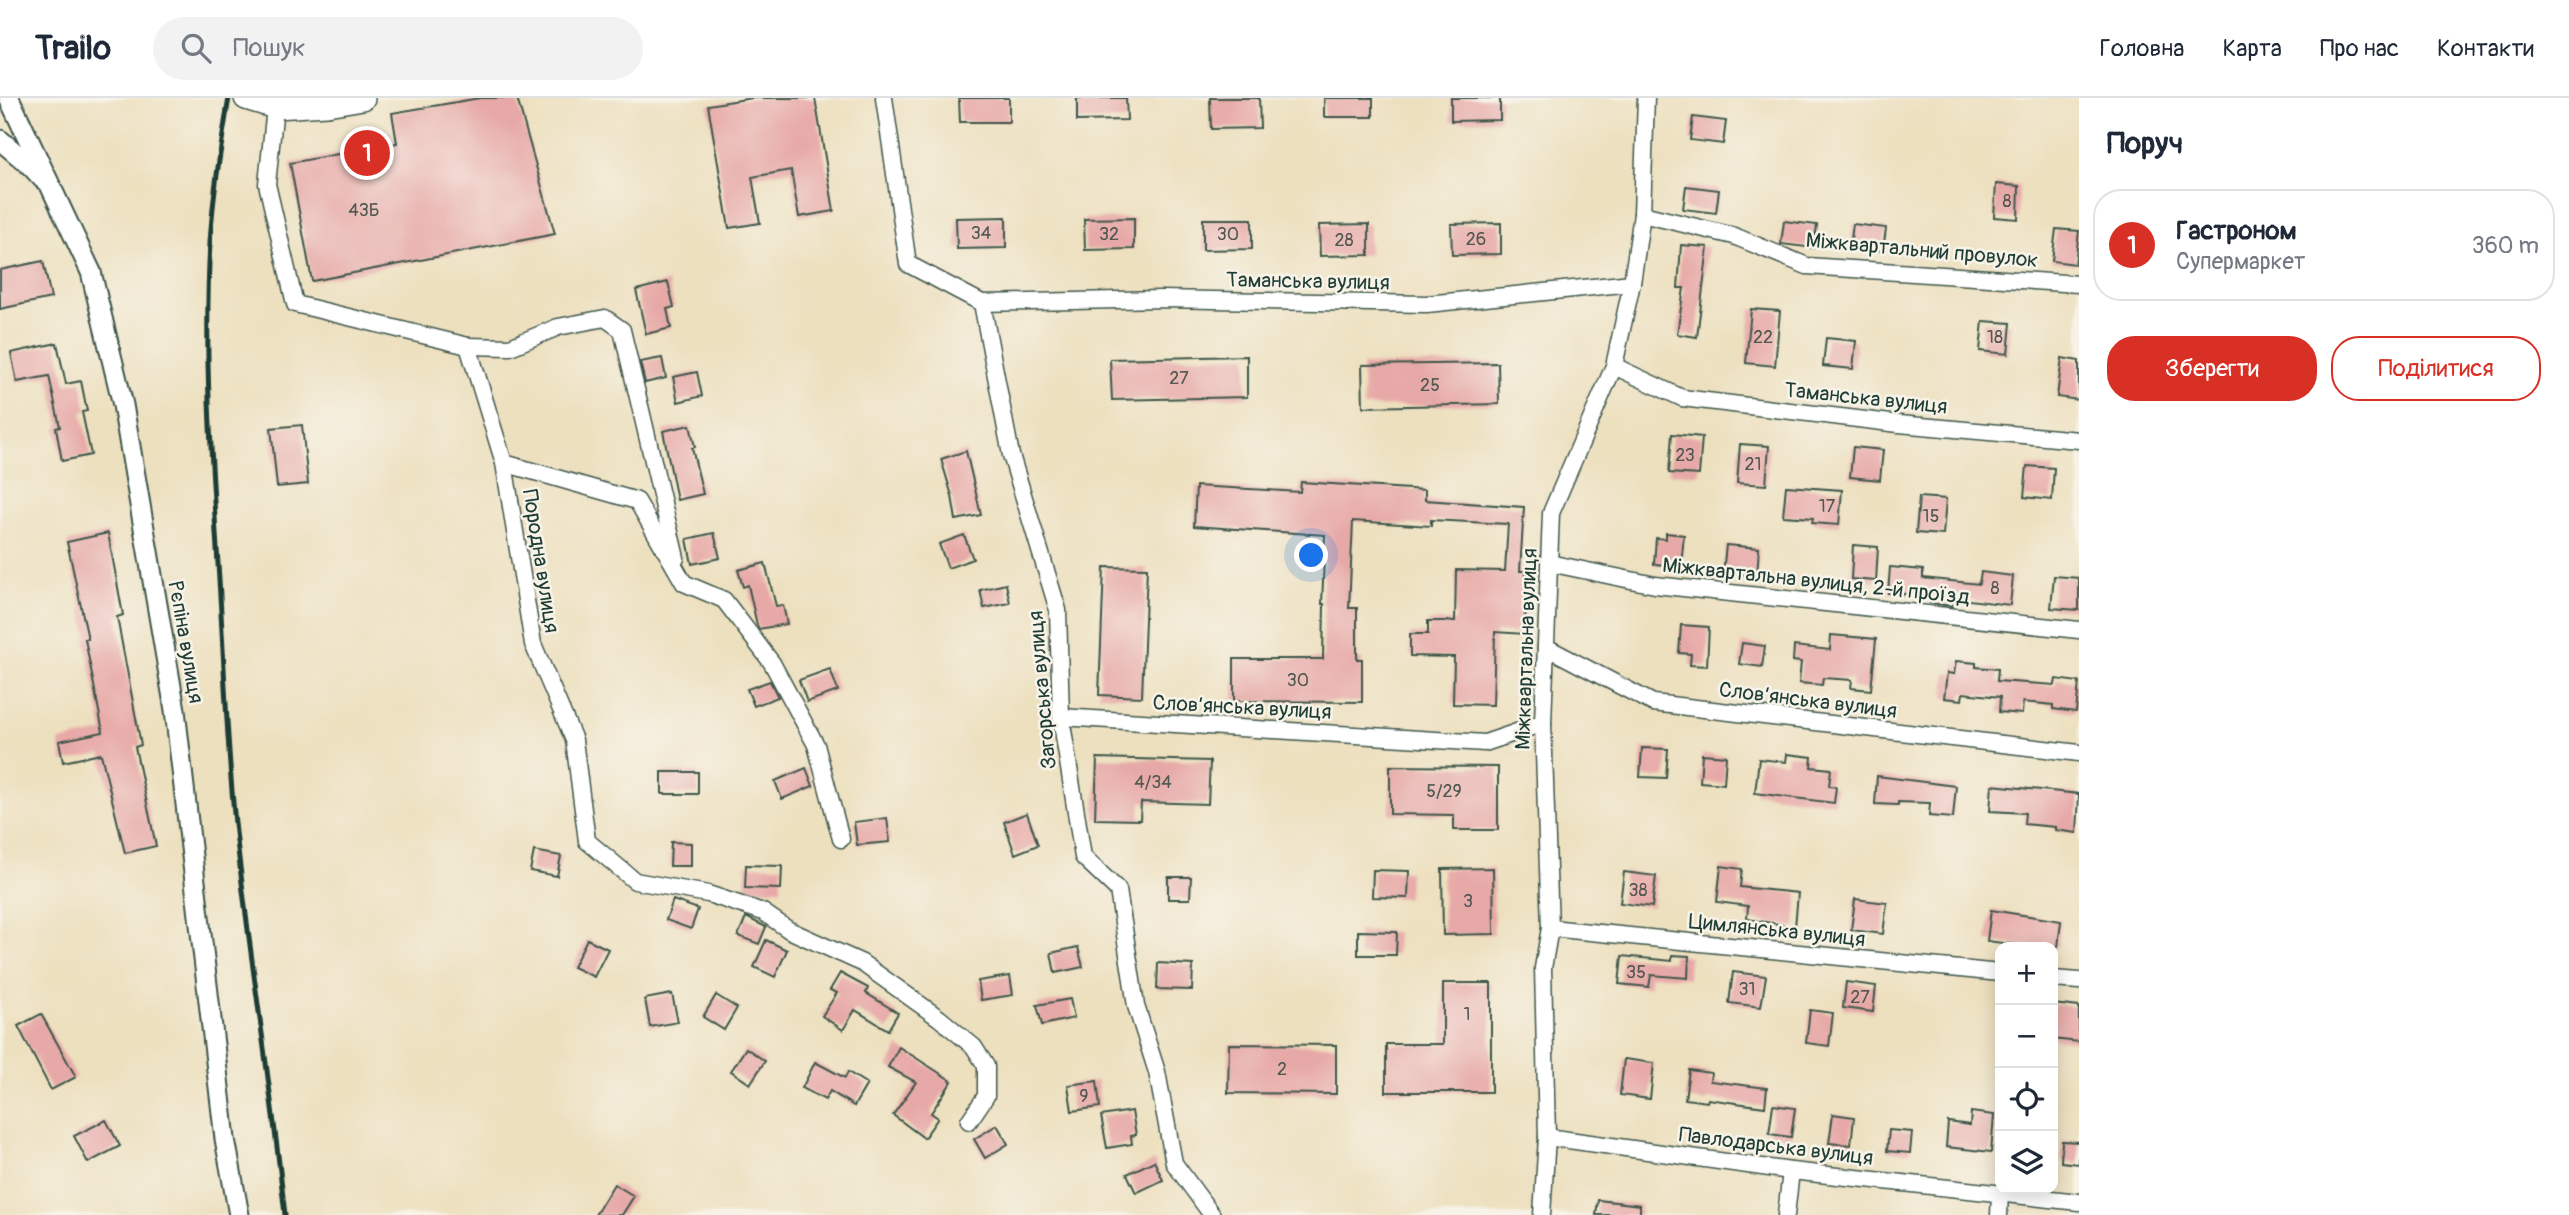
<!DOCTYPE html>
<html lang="uk">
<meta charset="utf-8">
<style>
body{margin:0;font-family:Pangolin,sans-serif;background:#f2f2f3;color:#1f2937}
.controls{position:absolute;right:21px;bottom:21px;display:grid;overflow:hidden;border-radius:14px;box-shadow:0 4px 18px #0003}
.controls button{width:63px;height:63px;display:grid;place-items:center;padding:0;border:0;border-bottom:2px solid #e0e1e3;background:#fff;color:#1f2937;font:35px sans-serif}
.you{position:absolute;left:1312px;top:458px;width:24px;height:24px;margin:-18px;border:5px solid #fff;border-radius:50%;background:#1a73e8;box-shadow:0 0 0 10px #1a73e833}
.badge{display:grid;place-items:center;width:46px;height:46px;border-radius:50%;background:#d93025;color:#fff;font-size:23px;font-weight:700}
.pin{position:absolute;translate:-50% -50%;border:4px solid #fff;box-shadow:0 2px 7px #0006}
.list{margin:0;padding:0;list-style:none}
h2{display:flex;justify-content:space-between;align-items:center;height:91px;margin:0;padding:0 28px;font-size:30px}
h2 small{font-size:23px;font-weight:400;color:#747a83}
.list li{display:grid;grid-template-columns:46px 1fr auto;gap:21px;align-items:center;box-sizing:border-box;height:112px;margin:0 14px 14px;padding:0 14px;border:2px solid #e0e1e3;border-radius:28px}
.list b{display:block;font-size:26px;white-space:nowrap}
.list p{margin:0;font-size:23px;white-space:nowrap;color:#747a83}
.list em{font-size:23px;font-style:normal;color:#747a83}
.actions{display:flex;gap:14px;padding:21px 28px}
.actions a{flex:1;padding:16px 0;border:2px solid #d93025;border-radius:28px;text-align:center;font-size:24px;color:#d93025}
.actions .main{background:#d93025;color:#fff}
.icon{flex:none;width:38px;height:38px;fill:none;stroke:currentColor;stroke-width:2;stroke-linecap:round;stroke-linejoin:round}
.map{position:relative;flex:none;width:2079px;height:1117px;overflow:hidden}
header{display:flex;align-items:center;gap:42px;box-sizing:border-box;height:98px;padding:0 35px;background:#fff;border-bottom:2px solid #e0e1e3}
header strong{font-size:33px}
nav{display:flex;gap:38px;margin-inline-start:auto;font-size:24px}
.search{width:490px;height:63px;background:#f2f2f3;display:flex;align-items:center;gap:18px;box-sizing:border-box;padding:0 24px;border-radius:38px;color:#747a83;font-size:26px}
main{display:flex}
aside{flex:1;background:#fff}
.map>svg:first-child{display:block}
.building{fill:#e7a9a7}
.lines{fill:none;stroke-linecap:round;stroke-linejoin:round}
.minor-casing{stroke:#3e5549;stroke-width:19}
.tertiary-casing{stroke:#3e5549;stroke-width:23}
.secondary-casing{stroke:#3e5549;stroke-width:26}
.minor{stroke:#fff;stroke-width:16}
.tertiary{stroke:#fff;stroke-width:19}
.secondary{stroke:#fff;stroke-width:23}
.rail{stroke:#1f3d34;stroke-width:5}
.labels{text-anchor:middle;stroke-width:5;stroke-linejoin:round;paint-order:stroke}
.number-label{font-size:18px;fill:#515851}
.street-label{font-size:21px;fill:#1f3d34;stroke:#f7f3e8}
</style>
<header>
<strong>Trailo</strong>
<div class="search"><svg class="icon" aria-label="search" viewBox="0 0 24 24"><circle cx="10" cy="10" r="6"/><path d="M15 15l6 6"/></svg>Пошук</div>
<nav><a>Головна</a><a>Карта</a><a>Про нас</a><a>Контакти</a></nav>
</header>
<main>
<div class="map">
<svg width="2079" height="1117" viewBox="0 0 2079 1117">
<rect width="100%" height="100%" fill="#f7f3e8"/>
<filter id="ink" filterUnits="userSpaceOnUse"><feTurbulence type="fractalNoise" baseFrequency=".0143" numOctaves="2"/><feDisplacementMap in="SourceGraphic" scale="14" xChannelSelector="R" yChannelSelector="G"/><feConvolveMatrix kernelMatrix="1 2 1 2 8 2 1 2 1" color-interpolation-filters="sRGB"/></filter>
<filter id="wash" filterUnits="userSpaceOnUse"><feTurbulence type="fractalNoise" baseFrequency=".00686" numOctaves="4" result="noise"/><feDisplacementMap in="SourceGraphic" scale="28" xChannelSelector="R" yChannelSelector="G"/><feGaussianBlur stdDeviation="1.57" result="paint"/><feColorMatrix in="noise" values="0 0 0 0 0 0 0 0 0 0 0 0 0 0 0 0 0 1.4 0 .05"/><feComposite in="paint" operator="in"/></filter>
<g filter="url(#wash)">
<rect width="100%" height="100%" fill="#ede0bf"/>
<g id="blocks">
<g class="building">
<path d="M 480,0 L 517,0 L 555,136 L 312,183 L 290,65 L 397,45 L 392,15 Z"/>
<path d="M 752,0 L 815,0 L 834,113 L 799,119 L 791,72 L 752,79 L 760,125 L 729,130 L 708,7 Z"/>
<path d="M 959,0 L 1009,0 L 1009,24 L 960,24 Z"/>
<path d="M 1077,0 L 1126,0 L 1127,22 L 1077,23 Z"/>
<path d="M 1210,0 L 1259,0 L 1260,30 L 1211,31 Z"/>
<rect x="1324" y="0" width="49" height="19"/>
<path d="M 1451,0 L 1500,0 L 1500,22 L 1451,23 Z"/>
<path d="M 1693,19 L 1726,23 L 1723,46 L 1690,42 Z"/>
<path d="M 1996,86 L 2019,88 L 2018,121 L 1994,119 Z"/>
<path d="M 1686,88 L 1719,92 L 1716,115 L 1683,111 Z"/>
<path d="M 1006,119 L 1006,150 L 957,151 L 956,120 Z"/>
<path d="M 1134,120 L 1134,151 L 1085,152 L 1084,121 Z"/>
<path d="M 1203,121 L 1252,121 L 1252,151 L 1203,152 Z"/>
<path d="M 1784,123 L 1817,127 L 1814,150 L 1781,146 Z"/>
<path d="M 1501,125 L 1501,156 L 1452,157 L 1451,126 Z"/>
<path d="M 1369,126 L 1369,157 L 1320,158 L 1319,127 Z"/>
<path d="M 1853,126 L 1886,130 L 1883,153 L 1850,149 Z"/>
<path d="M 2056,131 L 2079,133 L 2075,166 L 2052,163 Z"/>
<path d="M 1681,147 L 1708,149 L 1697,239 L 1677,236 L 1684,190 L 1678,190 Z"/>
<path d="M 43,163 L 51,200 L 0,211 L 0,172 Z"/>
<path d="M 668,184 L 674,209 L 667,211 L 671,230 L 646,236 L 636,192 Z"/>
<path d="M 1751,211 L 1780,213 L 1775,268 L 1746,265 Z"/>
<path d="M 1983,223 L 2011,225 L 2008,256 L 1980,253 Z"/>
<path d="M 1826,240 L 1856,243 L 1853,271 L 1823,268 Z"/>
<path d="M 57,245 L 66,286 L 81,283 L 87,313 L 82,314 L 91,357 L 62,363 L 56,330 L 60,329 L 49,278 L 17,284 L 11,255 Z"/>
<path d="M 1247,258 L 1247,299 L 1112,302 L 1110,261 Z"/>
<path d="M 662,260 L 666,280 L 645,285 L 640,264 Z"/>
<path d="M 2062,260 L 2079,263 L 2079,302 L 2057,299 Z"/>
<path d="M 1498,265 L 1499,306 L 1363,309 L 1362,267 Z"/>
<path d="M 697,274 L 702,298 L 678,304 L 673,279 Z"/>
<path d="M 302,327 L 308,386 L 277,389 L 271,330 Z"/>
<path d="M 690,327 L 695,349 L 692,350 L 703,396 L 677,402 L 663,333 Z"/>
<path d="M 1672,336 L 1702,339 L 1699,377 L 1669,375 Z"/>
<path d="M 1740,346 L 1769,348 L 1766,387 L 1737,385 Z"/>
<path d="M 1853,349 L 1883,352 L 1880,382 L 1850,379 Z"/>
<path d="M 966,353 L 981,417 L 956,422 L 952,398 L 941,361 Z"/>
<path d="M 2027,368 L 2054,370 L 2052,402 L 2024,399 Z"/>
<path d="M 1301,384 L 1425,392 L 1425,402 L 1524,409 L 1520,473 L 1526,473 L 1525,536 L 1495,534 L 1493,607 L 1453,606 L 1454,559 L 1410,558 L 1410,536 L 1428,536 L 1428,523 L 1455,523 L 1456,472 L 1505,473 L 1508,426 L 1431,422 L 1431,428 L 1353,423 L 1349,510 L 1357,510 L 1357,561 L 1362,561 L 1362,604 L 1234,603 L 1234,561 L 1323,561 L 1324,506 L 1322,506 L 1325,437 L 1194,428 L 1196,388 L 1300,394 Z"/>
<path d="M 1786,388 L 1842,392 L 1839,427 L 1812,425 L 1813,420 L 1783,418 Z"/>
<path d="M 1919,399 L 1946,401 L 1943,437 L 1916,435 Z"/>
<path d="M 108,435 L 123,517 L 117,519 L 141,647 L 135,649 L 156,748 L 125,755 L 101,656 L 63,664 L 59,643 L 103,634 L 85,541 L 88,541 L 67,444 Z"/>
<path d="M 714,435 L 720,460 L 692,466 L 687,441 Z"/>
<path d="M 1666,435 L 1684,437 L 1681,468 L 1654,466 L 1656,440 L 1666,441 Z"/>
<path d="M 964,437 L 973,461 L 948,470 L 939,446 Z"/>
<path d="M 1726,447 L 1759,450 L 1757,478 L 1723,475 Z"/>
<path d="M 1853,447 L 1878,449 L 1876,483 L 1851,481 Z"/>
<path d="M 765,465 L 776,508 L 783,507 L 787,526 L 759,531 L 757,527 L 748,487 L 743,489 L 738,472 Z"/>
<path d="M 1104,469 L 1147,470 L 1142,599 L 1099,597 Z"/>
<path d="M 1890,469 L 1923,472 L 1923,480 L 1979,486 L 1981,474 L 2013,478 L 2010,507 L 1953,500 L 1952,508 L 1930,505 L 1930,497 L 1888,495 Z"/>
<path d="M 2054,478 L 2079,480 L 2079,512 L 2051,510 Z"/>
<path d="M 1006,486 L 1010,505 L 984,510 L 980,492 Z"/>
<path d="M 1681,527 L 1709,529 L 1707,568 L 1690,567 L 1691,556 L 1679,555 Z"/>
<path d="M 1831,537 L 1876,541 L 1871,592 L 1851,590 L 1852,582 L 1823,580 L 1822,587 L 1799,585 L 1801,564 L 1793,563 L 1794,548 L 1830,552 Z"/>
<path d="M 1742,545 L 1765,548 L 1762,569 L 1739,566 Z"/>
<path d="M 1956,563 L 1976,565 L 1976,569 L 1998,571 L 1997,583 L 2055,587 L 2056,581 L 2079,584 L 2076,614 L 2053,611 L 2053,607 L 2023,604 L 2022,616 L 1999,614 L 2000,599 L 1963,595 L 1962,602 L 1944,600 L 1947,575 L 1954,576 Z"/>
<path d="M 830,571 L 838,593 L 807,604 L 799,582 Z"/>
<path d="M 770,583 L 778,599 L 754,608 L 747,591 Z"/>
<path d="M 1642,650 L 1668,651 L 1666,680 L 1640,679 Z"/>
<path d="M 1702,656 L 1726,658 L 1724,686 L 1700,684 Z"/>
<path d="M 1787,656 L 1812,659 L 1811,669 L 1831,671 L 1829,688 L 1836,689 L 1834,705 L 1755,695 L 1759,661 L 1786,664 Z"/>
<path d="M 1097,660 L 1210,663 L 1208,706 L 1141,704 L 1140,722 L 1095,721 Z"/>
<path d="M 1390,668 L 1498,669 L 1498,732 L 1454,732 L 1454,717 L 1390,716 Z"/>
<path d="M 806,670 L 813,688 L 782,701 L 775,683 Z"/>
<rect x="662" y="674" width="36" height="22"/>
<path d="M 1877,678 L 1956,688 L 1953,720 L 1929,718 L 1930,705 L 1898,704 L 1898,707 L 1875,706 Z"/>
<path d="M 1992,687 L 2079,696 L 2077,735 L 2055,732 L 2055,729 L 2024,726 L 2025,715 L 1990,713 Z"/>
<path d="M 1027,715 L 1038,747 L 1015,756 L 1004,724 Z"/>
<path d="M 887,720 L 890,744 L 857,747 L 854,724 Z"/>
<path d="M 671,744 L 691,745 L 691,768 L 670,768 Z"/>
<path d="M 534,753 L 561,758 L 557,778 L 530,773 Z"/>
<path d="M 746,767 L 782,768 L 781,791 L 745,790 Z"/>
<path d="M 1721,768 L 1742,771 L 1740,789 L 1798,795 L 1795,829 L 1747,821 L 1748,808 L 1717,804 Z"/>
<path d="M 1493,770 L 1494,836 L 1443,837 L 1442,771 Z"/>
<path d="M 1373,772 L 1409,773 L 1408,800 L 1372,799 Z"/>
<path d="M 1624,774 L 1656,778 L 1652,809 L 1620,805 Z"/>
<path d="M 1168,779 L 1191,779 L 1190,801 L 1168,801 Z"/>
<path d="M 1855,801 L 1887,805 L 1883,836 L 1851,832 Z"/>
<path d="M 673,802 L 698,811 L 691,831 L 666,822 Z"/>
<path d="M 1991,812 L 2061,823 L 2058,849 L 2033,849 L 1987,843 Z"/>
<path d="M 746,819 L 766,829 L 759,846 L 738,838 Z"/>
<path d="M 1358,833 L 1397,834 L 1396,857 L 1358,857 Z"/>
<path d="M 587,841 L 608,851 L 594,879 L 573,869 Z"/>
<path d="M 766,842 L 787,852 L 775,879 L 754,869 Z"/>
<path d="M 1078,849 L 1083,869 L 1055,875 L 1051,855 Z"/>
<path d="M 1672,857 L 1689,858 L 1688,880 L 1651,877 L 1649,889 L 1619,886 L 1622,858 L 1672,863 Z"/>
<path d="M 1158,865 L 1193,867 L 1192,892 L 1157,891 Z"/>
<path d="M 1733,874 L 1766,878 L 1761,909 L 1729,905 Z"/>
<path d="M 840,875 L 868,890 L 866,895 L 898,915 L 888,932 L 855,912 L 843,932 L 822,918 L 837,895 L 830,892 Z"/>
<path d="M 1010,878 L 1013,897 L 981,902 L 978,883 Z"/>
<path d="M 1846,884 L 1876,888 L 1873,914 L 1843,910 Z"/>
<path d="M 1443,885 L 1491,885 L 1491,994 L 1386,994 L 1386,946 L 1443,946 Z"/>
<path d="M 672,896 L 678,924 L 650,929 L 645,901 Z"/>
<path d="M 716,897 L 737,910 L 724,932 L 703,919 Z"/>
<path d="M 1070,901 L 1074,920 L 1042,927 L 1037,907 Z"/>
<path d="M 2053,906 L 2079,909 L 2079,944 L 2053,941 Z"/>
<path d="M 1810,912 L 1833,915 L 1829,948 L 1806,945 Z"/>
<path d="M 41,916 L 76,979 L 51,992 L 18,928 Z"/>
<path d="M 1229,946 L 1336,947 L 1336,996 L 1228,995 Z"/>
<path d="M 899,949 L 952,983 L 931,1015 L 938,1020 L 924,1040 L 893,1017 L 916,984 L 888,969 Z"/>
<path d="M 746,950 L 765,963 L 750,986 L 731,973 Z"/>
<path d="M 1624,961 L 1654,965 L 1650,1001 L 1620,997 Z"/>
<path d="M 815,964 L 845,980 L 848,974 L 867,986 L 854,1008 L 830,993 L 825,1002 L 802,990 Z"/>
<path d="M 1689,972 L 1711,975 L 1710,983 L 1767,990 L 1765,1009 L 1708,1001 L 1707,1004 L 1685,1001 Z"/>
<path d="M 1097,983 L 1100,1009 L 1072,1013 L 1068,987 Z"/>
<path d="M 1773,1007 L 1795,1010 L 1791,1039 L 1769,1036 Z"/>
<path d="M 1132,1013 L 1136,1037 L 1131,1038 L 1132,1046 L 1107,1050 L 1101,1018 Z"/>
<path d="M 1971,1014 L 1994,1017 L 1991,1054 L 1946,1049 L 1948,1024 L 1970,1027 Z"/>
<path d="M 1833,1016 L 1854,1019 L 1851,1047 L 1829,1045 Z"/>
<path d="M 106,1022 L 120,1048 L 88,1065 L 74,1038 Z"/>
<path d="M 997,1027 L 1008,1046 L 985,1060 L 974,1041 Z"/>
<path d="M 1889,1032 L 1912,1034 L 1910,1055 L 1887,1053 Z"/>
<path d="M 2062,1043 L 2079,1044 L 2079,1066 L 2061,1064 Z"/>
<path d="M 1154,1063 L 1163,1082 L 1136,1095 L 1127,1076 Z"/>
<path d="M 614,1086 L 634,1098 L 622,1117 L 595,1117 Z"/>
<path d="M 1598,1102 L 1640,1107 L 1640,1117 L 1596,1117 Z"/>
</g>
</g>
</g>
<g filter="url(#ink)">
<use href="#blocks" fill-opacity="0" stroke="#3e5549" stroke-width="2"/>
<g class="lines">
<g class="minor-casing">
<g id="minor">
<path d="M 884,0 L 908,166 L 982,205 L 1011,357 L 1058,512 L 1061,619 L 1083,759 L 1118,792 L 1136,908 L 1157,974 L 1174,1065 L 1212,1117"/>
<path d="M 275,9 L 267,86 L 295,206 L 468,248 L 504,365 L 637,403 L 684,485 L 724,502 L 772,565 L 816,647 L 841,741"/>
<path d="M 1642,116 L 1734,138 L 1807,168 L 2079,186"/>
<path d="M 982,205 L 1161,201 L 1427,206 L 1632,185"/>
<path d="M 468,248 L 510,249 L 558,229 L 605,220 L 622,232 L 676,460"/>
<path d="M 1614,268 L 1682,300 L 1899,326 L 2079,342"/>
<path d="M 504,365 L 533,546 L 574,642 L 587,743 L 635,783 L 708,796 L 763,814 L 789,832 L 862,865 L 939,920 L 974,949 L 986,968 L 986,998 L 969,1023"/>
<path d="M 1549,465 L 1655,487 L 2079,532"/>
<path d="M 1546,549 L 1653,605 L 2079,655"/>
<path d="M 1061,619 L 1485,645 L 1543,625"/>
<path d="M 1550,830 L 2000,875"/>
<path d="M 2053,881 L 2079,883"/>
<path d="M 1547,1039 L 1791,1073 L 2079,1104"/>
<path d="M 1542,1117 L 1547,1039 L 1543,870 L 1550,830 L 1543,625 L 1551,415 L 1614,268 L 1632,185 L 1642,116 L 1646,0"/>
<path d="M 1786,1117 L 1791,1073"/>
<path d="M 1999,1117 L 2000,1095"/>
</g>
</g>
<g class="tertiary-casing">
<g id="tertiary">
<path d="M 9,0 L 91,174 L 123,307 L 175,612 L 225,1041 L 239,1117"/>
<path d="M 0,42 L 32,69 L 43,81"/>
</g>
</g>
<g class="secondary-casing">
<path id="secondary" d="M 246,0 L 275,9 L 327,6 L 363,0"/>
</g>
<use href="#minor" class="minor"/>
<use href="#tertiary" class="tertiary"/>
<use href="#secondary" class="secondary"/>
<path class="rail" d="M 229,0 C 221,48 213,96 210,145 C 204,252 211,360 218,466 C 224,553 226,640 235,725 C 249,856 271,986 285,1117"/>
</g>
</g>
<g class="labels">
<g class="number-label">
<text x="2007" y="109">8</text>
<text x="364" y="118">43Б</text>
<text x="981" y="141">34</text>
<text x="1109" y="142">32</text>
<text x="1228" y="142">30</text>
<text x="1476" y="147">26</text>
<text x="1344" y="148">28</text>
<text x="1763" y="245">22</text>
<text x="1995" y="245">18</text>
<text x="1179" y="286">27</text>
<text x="1430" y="293">25</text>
<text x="1685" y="363">23</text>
<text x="1753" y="372">21</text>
<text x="1827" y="414">17</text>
<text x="1931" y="424">15</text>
<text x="1995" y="496">8</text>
<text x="1298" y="588">30</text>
<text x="1153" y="690">4/34</text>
<text x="1444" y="699">5/29</text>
<text x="1638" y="798">38</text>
<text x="1468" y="809">3</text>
<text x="1636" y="880">35</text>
<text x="1747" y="897">31</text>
<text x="1860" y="905">27</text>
<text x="1467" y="922">1</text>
<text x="1282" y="977">2</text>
<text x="1084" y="1004">9</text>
</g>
<g class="street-label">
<text transform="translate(1922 152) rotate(5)" y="7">Міжквартальний провулок</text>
<text transform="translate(1308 183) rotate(1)" y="7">Таманська вулиця</text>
<text transform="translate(1866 300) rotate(6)" y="7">Таманська вулиця</text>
<text transform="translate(541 463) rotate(81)" y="7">Породна вулиця</text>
<text transform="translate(1816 483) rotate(6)" y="7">Міжквартальна вулиця, 2-й проїзд</text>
<text transform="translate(186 544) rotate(80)" y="7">Рєпіна вулиця</text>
<text transform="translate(1526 551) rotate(-88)" y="7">Міжквартальна вулиця</text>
<text transform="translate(1042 592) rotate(-95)" y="7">Загорська вулиця</text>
<text transform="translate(1808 602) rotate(7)" y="7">Слов’янська вулиця</text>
<text transform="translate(1242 609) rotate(3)" y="7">Слов’янська вулиця</text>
<text transform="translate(1777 832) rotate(6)" y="7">Цимлянська вулиця</text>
<text transform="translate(1776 1048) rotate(7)" y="7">Павлодарська вулиця</text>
</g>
</g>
</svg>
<div class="controls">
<button>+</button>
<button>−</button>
<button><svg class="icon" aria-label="locate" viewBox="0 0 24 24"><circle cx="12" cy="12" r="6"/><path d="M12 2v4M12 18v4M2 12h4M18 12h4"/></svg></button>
<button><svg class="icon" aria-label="layers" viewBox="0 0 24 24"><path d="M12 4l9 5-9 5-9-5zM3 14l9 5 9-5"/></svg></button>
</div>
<div class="you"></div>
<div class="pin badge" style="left:367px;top:55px">1</div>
</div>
<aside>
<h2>Поруч<small></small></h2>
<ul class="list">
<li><span class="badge">1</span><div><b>Гастроном</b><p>Супермаркет</p></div><em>360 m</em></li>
</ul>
<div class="actions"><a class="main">Зберегти</a><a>Поділитися</a></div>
</aside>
</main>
